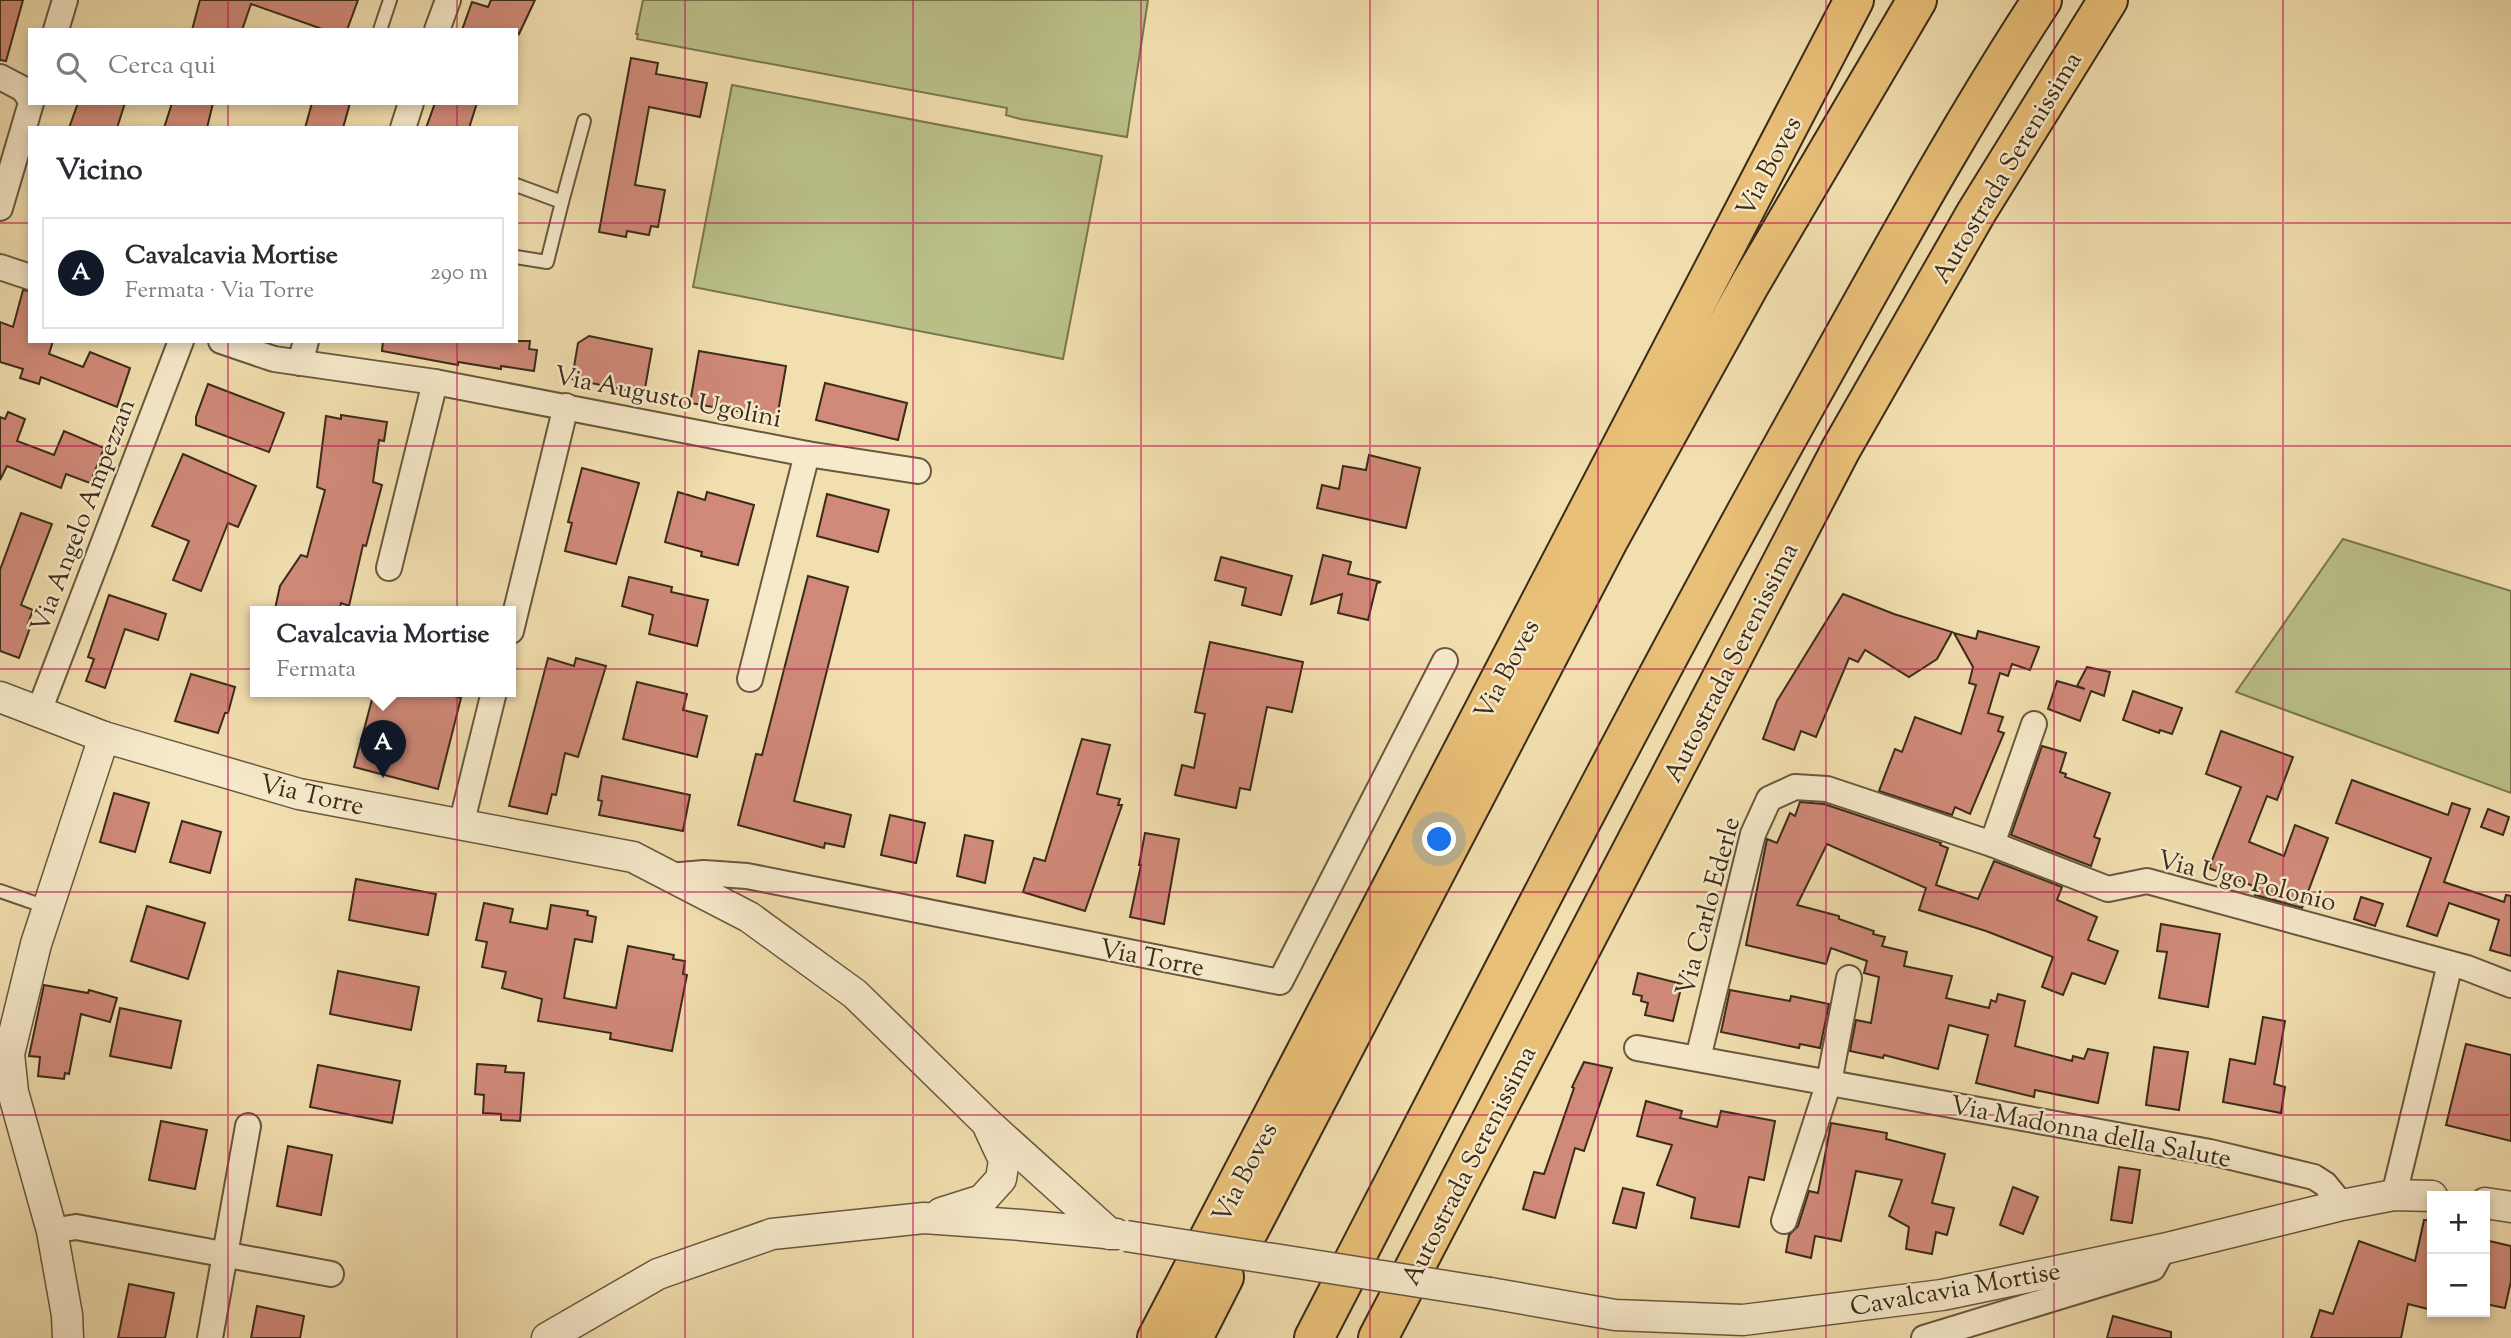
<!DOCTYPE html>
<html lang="it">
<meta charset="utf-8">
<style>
body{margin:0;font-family:"Sorts Mill Goudy",serif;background:#f7f7f7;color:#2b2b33}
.controls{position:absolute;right:21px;bottom:21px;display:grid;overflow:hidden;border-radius:0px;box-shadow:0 4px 10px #0003}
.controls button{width:63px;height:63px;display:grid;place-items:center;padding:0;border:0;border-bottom:2px solid #e1e1e2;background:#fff;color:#2b2b33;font:35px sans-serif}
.you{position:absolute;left:1440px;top:840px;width:24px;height:24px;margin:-18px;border:5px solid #fff;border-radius:50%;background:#1a73e8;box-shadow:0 0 0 10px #1a73e833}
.badge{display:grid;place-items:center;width:46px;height:46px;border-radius:50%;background:#111827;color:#fff;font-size:23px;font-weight:700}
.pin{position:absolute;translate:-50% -58px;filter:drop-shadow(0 2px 4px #0008)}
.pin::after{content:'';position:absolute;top:37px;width:24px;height:21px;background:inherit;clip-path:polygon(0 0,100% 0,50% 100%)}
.popup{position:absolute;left:250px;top:606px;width:266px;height:91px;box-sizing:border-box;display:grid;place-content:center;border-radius:0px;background:#fff;filter:drop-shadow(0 2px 5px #0005);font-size:23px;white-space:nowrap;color:#7c7c81}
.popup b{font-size:26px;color:#2b2b33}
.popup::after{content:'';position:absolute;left:50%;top:100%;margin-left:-14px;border:14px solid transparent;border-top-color:#fff}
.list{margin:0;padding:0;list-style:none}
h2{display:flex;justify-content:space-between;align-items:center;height:91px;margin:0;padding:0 28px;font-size:30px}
h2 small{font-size:23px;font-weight:400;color:#7c7c81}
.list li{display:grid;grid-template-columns:46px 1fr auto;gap:21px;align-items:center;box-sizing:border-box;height:112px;margin:0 14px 14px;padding:0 14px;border:2px solid #e1e1e2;border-radius:0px}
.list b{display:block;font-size:26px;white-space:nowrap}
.list p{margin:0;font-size:23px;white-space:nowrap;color:#7c7c81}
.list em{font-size:23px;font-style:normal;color:#7c7c81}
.icon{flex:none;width:38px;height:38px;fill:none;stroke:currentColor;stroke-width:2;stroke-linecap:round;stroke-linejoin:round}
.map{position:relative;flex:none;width:2511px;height:1338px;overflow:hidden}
.search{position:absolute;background:#fff;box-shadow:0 4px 10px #0003;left:28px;top:28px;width:490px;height:77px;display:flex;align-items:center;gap:18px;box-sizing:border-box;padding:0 24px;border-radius:0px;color:#7c7c81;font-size:26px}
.panel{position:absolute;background:#fff;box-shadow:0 4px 10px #0003;left:28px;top:126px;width:490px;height:217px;border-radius:0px}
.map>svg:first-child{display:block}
.green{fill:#bbc18a;stroke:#7a7652;stroke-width:2}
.building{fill:#d18a79;stroke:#3a2b1a;stroke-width:2}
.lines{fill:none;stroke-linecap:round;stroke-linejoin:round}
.service-casing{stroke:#68583f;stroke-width:16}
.minor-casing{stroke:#68583f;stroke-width:28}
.tertiary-casing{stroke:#68583f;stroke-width:33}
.trunk-casing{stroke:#3a2b1a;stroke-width:42}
.motorway-casing{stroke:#3a2b1a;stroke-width:42}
.service{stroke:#f7eacb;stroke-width:12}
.minor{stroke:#f7eacb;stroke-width:24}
.tertiary{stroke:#f7eacb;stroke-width:30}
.trunk{stroke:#e9c078;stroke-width:38}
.motorway{stroke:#e9c078;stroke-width:38}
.tertiary-bridge-casing{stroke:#68583f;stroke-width:33;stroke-linecap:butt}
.tertiary-bridge{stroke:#f7eacb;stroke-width:30}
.grid{fill:none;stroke:#c2185b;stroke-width:2;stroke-opacity:0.55}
.labels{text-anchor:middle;stroke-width:5;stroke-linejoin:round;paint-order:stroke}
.street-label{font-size:26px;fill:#3a2b1a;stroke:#f7eacb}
</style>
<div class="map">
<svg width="2511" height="1338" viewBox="0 0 2511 1338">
<rect width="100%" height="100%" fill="#f2dfaf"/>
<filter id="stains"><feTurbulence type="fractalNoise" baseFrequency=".00286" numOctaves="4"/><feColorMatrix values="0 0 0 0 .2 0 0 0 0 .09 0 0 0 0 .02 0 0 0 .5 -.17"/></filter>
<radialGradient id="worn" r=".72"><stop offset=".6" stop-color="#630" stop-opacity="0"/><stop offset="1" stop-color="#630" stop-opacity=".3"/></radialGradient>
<g class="green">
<path d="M 643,0 L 1148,0 L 1127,137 L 1020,119 L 1006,115 L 1007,108 L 637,39 L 638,34 L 636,34 Z"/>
<path d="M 732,85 L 1102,156 L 1063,359 L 693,287 Z"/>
<path d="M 2343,539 L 2511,591 L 2511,793 L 2236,692 Z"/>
</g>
<g class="building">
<path d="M 0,0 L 23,0 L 6,61 L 0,60 Z"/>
<path d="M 200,0 L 358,0 L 347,30 L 325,30 L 251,4 L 242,30 L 192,30 Z"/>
<path d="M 491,0 L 535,0 L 519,34 L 516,30 L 462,30 L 472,2 L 488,7 Z"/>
<path d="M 631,58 L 658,63 L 656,74 L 707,83 L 700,117 L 649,107 L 635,185 L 665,190 L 658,227 L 651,226 L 649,235 L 627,231 L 626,237 L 599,232 Z"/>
<path d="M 78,103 L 125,103 L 117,128 L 69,128 Z"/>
<path d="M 172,103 L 213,103 L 207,128 L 164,128 Z"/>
<path d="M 312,103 L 350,103 L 343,128 L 305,128 Z"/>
<path d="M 435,103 L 477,103 L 469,128 L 426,128 Z"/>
<path d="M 23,290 L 30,291 L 30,341 L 53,341 L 49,354 L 83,367 L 90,352 L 130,368 L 117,407 L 41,377 L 39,384 L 20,378 L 23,369 L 0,362 L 0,322 L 13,327 Z"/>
<path d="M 589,336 L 652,349 L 644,394 L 572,379 L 578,343 Z"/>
<path d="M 383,341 L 530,341 L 529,349 L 537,350 L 534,371 L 501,366 L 501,369 L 458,362 L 458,365 L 382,351 Z"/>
<path d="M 699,351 L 786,366 L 777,418 L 690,403 Z"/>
<path d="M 825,383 L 907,403 L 898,440 L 816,420 Z"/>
<path d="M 208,384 L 284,413 L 269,452 L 196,425 L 196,417 Z"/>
<path d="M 8,412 L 25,419 L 17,441 L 54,455 L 64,431 L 104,448 L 90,483 L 66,474 L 61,488 L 7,466 L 0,480 L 0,417 L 5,419 Z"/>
<path d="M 341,415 L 387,422 L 384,441 L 379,440 L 373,482 L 382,485 L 366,546 L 363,545 L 349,606 L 341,603 L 339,612 L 286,612 L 275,609 L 280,586 L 301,555 L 307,557 L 325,490 L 317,487 L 326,416 L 341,419 Z"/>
<path d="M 183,454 L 256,486 L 238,527 L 228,523 L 201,591 L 173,580 L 189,541 L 152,526 Z"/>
<path d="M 1369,455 L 1420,468 L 1406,528 L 1317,508 L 1322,485 L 1339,489 L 1343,466 L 1366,470 Z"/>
<path d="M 582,468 L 639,483 L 616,564 L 565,551 L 572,523 L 568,522 Z"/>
<path d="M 678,492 L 705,500 L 707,492 L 754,505 L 738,565 L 701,556 L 702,552 L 665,542 Z"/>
<path d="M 827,494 L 889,510 L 878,552 L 817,536 Z"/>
<path d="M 21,513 L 52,524 L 21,605 L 33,610 L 28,623 L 31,625 L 19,658 L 0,651 L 0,570 Z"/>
<path d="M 1323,555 L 1351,562 L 1348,574 L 1381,582 L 1377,583 L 1368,620 L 1338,613 L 1342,594 L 1311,604 Z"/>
<path d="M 1221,557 L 1292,576 L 1281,615 L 1242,605 L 1246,588 L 1215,580 Z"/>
<path d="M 808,576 L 848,587 L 794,801 L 851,815 L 844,847 L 825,843 L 824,848 L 738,825 L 756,754 L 762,755 Z"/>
<path d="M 629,577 L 672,587 L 671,592 L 708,600 L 697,646 L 649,634 L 653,615 L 622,606 Z"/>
<path d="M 1843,594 L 1894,614 L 1952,632 L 1937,659 L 1909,677 L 1865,650 L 1858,662 L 1849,658 L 1816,737 L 1801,731 L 1794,750 L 1763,739 L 1777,701 Z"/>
<path d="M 109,595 L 166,614 L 158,640 L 125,629 L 105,688 L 86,681 L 94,659 L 88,657 Z"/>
<path d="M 1978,631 L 2039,647 L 2030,670 L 2012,664 L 2008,676 L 2000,673 L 1988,713 L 2003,717 L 1998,731 L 2004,733 L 1970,814 L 1955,807 L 1952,815 L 1879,791 L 1895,749 L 1902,752 L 1915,717 L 1961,734 L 1976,685 L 1969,683 L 1973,667 L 1954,633 L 1976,639 Z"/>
<path d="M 1210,642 L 1303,662 L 1292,712 L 1267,707 L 1250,790 L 1240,788 L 1236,808 L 1175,795 L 1182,765 L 1194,768 L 1205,714 L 1195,712 Z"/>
<path d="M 548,658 L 574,666 L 576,658 L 606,666 L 578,757 L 565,753 L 556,795 L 552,794 L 547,814 L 509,806 Z"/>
<path d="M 2087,667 L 2110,672 L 2104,696 L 2091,691 L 2080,721 L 2048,709 L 2057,681 L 2085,689 L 2077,686 Z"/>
<path d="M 191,674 L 235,687 L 228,713 L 225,713 L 218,733 L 175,721 Z"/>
<path d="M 637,682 L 687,694 L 683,710 L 707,716 L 697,757 L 623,739 Z"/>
<path d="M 2133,691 L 2182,708 L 2172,734 L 2160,730 L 2159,733 L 2123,720 Z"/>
<path d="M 374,692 L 440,692 L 461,698 L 438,789 L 354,767 Z"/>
<path d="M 2221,731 L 2293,757 L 2277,800 L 2267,796 L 2249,842 L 2284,856 L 2295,825 L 2328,838 L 2302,908 L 2255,895 L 2258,888 L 2209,868 L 2241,787 L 2206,774 Z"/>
<path d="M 1082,739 L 1110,745 L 1097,794 L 1120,799 L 1118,805 L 1122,805 L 1085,911 L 1023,892 L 1034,858 L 1045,861 Z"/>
<path d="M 2042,746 L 2066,753 L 2060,772 L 2066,774 L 2065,777 L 2110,793 L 2094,837 L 2100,839 L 2091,866 L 2011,835 Z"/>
<path d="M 602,776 L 690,795 L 683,831 L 599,815 L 602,801 L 598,800 Z"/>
<path d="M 2352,780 L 2448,815 L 2452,803 L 2470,809 L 2444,882 L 2504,902 L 2506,895 L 2511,896 L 2511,956 L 2490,950 L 2499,920 L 2449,903 L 2437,936 L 2407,926 L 2431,858 L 2336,823 Z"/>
<path d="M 114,793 L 149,803 L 135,852 L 100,842 Z"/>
<path d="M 1800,802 L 1824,804 L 1941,843 L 1940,845 L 1948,848 L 1936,885 L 1978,899 L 1994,861 L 2062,887 L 2057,900 L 2097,917 L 2088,940 L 2118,951 L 2105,984 L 2072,973 L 2063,995 L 2042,987 L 2053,957 L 1986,931 L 1919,910 L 1926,888 L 1827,844 L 1797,905 L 1839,916 L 1839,919 L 1874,931 L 1873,934 L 1885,937 L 1882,946 L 1907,952 L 1904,966 L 1952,976 L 1946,998 L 1989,1008 L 1991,1000 L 1996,1002 L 1998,994 L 2025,1001 L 2015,1046 L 2072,1061 L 2073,1056 L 2084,1059 L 2088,1049 L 2108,1053 L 2098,1103 L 2035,1090 L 2034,1097 L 1976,1083 L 1988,1035 L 1949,1025 L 1938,1069 L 1884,1055 L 1883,1058 L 1850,1051 L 1856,1020 L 1871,1023 L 1879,977 L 1864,973 L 1867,961 L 1831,948 L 1826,964 L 1746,945 L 1767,839 L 1777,843 L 1790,813 L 1795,816 Z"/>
<path d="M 2488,809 L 2509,817 L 2503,835 L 2481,827 Z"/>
<path d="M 890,815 L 925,823 L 916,863 L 881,855 Z"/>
<path d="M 182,821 L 221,832 L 210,873 L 170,862 Z"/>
<path d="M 1145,833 L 1179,839 L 1164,924 L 1130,917 L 1141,865 L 1139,865 Z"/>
<path d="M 965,835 L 993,841 L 985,883 L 957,876 Z"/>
<path d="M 356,879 L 436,894 L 428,935 L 349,920 Z"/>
<path d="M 2361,897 L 2383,904 L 2375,926 L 2354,919 Z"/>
<path d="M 484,903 L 513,909 L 510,922 L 547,929 L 551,905 L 588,911 L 587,915 L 596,917 L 592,942 L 575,939 L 564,998 L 616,1008 L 628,946 L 674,955 L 673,959 L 685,961 L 683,974 L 687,975 L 672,1051 L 610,1039 L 611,1033 L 538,1021 L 542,999 L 502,988 L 506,972 L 482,967 L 487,942 L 476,940 Z"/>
<path d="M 147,906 L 205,923 L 188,979 L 131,961 Z"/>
<path d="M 2161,924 L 2220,934 L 2208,1007 L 2159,998 L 2167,952 L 2157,951 Z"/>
<path d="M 338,971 L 419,987 L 411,1030 L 330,1014 Z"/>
<path d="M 1638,973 L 1682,984 L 1673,1021 L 1645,1015 L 1648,1003 L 1641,1001 L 1642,996 L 1633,994 Z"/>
<path d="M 44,985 L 88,993 L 89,990 L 117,998 L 110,1022 L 81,1014 L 69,1074 L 65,1073 L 64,1079 L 38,1076 L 40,1057 L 29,1056 Z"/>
<path d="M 1730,990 L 1790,1001 L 1791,996 L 1829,1004 L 1820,1048 L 1800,1044 L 1799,1048 L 1721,1032 Z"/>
<path d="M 120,1008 L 181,1021 L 171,1068 L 110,1056 Z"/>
<path d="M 2263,1017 L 2285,1021 L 2274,1084 L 2285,1087 L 2281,1113 L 2223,1102 L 2230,1059 L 2255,1064 Z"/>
<path d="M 2466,1044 L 2511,1055 L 2511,1141 L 2446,1125 Z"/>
<path d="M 2154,1047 L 2188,1052 L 2179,1110 L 2146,1105 Z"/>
<path d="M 1584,1062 L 1612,1068 L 1584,1151 L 1575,1148 L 1555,1218 L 1523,1209 L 1534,1172 L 1544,1174 L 1574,1088 L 1572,1087 Z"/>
<path d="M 477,1064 L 506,1066 L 505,1072 L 524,1073 L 520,1121 L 501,1120 L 501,1114 L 483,1113 L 484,1095 L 475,1094 Z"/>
<path d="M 318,1065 L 400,1081 L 392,1123 L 310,1107 Z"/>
<path d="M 1646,1101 L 1682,1111 L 1680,1118 L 1717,1127 L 1721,1111 L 1775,1121 L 1764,1180 L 1749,1177 L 1739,1227 L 1691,1218 L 1695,1198 L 1657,1185 L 1672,1145 L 1637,1136 Z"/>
<path d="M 161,1121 L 207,1130 L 195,1189 L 149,1180 Z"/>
<path d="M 1831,1123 L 1887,1133 L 1886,1139 L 1945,1154 L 1932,1203 L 1954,1208 L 1947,1235 L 1936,1232 L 1932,1254 L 1906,1249 L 1909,1227 L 1889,1216 L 1902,1180 L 1856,1171 L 1841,1241 L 1815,1236 L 1811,1258 L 1786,1252 L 1789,1235 L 1798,1226 L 1809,1191 L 1818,1193 Z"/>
<path d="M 288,1146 L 332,1155 L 321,1215 L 277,1206 Z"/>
<path d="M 2119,1167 L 2140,1170 L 2132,1223 L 2111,1220 Z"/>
<path d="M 2013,1187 L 2038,1197 L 2023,1234 L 2000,1225 Z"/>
<path d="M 1623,1188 L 1644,1193 L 1636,1228 L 1613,1223 Z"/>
<path d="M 2424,1220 L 2432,1220 L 2432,1310 L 2408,1304 L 2401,1338 L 2311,1338 L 2320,1310 L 2333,1314 L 2359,1241 L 2415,1261 Z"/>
<path d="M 2485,1240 L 2511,1246 L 2511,1281 L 2505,1308 L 2485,1304 Z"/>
<path d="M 129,1284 L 174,1293 L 165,1338 L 118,1338 Z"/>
<path d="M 257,1306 L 304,1316 L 300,1338 L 251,1338 Z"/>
<path d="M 2113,1316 L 2171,1332 L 2171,1338 L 2107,1338 Z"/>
</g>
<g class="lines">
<g class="service-casing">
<g id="service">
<path d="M 380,30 L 390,0"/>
<path d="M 516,185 L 562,202 L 547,262 L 516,257"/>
<path d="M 562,202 L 584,121"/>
<path d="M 0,891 L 49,908"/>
</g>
</g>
<g class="minor-casing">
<g id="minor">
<path d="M 56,30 L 65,0"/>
<path d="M 437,30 L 448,0"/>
<path d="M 0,77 L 23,89 L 30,99"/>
<path d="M 403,128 L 411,103"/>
<path d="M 0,208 L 31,103"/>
<path d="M 0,267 L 30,277"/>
<path d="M 221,341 L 274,359 L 435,382 L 807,454 L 750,679"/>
<path d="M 300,363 L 306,341"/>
<path d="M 807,454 L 918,471"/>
<path d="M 389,568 L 435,382"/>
<path d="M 511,631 L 566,406"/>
<path d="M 39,711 L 181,341"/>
<path d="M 461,825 L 494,692"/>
<path d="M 1992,844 L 2034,724"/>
<path d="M 669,876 L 704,873 L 747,876 L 1280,982 L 1445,661"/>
<path d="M 1637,1048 L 2210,1152 L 2314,1177 L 2325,1184 L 2342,1205"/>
<path d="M 1698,1058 L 1753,834 L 1769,799 L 1795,787 L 1827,789 L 1992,844 L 2108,889 L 2147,881 L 2467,968 L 2511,985"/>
<path d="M 2394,1195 L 2450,964"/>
<path d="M 1784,1221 L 1829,1082 L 1849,978"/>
<path d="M 52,1231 L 76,1227 L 331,1274"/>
<path d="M 210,1338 L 248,1126"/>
<path d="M 1924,1338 L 2153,1268 L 2163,1249"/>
</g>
</g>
<g class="tertiary-casing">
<g id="tertiary">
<path d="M 0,697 L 104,737 L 299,794 L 633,857 L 749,917 L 855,994 L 986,1122 L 1110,1234"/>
<path d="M 2485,1203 L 2511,1207"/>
<path d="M 941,1213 L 982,1200 L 1001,1179 L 1004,1160 L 989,1128"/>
<path d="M 1490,1293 L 1615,1315 L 1743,1320 L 1942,1295 L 2163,1249 L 2342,1205 L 2394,1195 L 2432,1196"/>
<path d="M 68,1338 L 67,1315 L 52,1231 L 13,1092 L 9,1054 L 36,944 L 104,737"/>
<path d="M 547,1338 L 658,1274 L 772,1234 L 924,1218 L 1021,1225 L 1116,1234"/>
</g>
</g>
<g class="trunk-casing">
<g id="trunk">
<path d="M 1249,1230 L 1609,539 L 1750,284 L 1917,0"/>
<path d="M 1157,1338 L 1854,0"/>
<path d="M 1193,1338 L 1224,1277"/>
</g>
</g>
<g class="motorway-casing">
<g id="motorway">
<path d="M 1314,1338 C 1477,1023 1637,706 1810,397 C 1885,263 1958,128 2042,0"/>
<path d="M 1378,1338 L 1841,449 L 1976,213 L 2108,0"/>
</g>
</g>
<use href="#service" class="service"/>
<use href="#minor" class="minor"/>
<use href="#tertiary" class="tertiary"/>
<use href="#trunk" class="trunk"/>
<use href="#motorway" class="motorway"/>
<g class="tertiary-bridge-casing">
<path id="tertiary-bridge" d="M 1126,1236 L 1490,1293"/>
</g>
<use href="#tertiary-bridge" class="tertiary-bridge"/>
</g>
<path class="grid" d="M 228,0 L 228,30M 457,0 L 457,30M 685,0 L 685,1338M 913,0 L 913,1338M 1141,0 L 1141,1338M 1370,0 L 1370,1338M 1598,0 L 1598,1338M 1826,0 L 1826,1338M 2054,0 L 2054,1338M 2283,0 L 2283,1338M 228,103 L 228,128M 457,103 L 457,128M 0,223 L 30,223M 516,223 L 2511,223M 228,341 L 228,1338M 457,341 L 457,1338M 0,446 L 2511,446M 0,669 L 2511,669M 0,892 L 2511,892M 0,1115 L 2511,1115"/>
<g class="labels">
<g class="street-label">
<text transform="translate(1768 166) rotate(-62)" y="9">Via Boves</text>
<text transform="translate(2006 167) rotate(-59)" y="9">Autostrada Serenissima</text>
<text transform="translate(668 396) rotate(11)" y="9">Via Augusto Ugolini</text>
<text transform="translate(82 515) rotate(-69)" y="9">Via Angelo Ampezzan</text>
<text transform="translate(1730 662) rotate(-63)" y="9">Autostrada Serenissima</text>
<text transform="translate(1506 669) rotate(-62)" y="9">Via Boves</text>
<text transform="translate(312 794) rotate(13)" y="9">Via Torre</text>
<text transform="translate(2247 880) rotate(14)" y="9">Via Ugo Polonio</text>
<text transform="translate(1707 906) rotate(-75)" y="9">Via Carlo Ederle</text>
<text transform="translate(1152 957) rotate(11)" y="9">Via Torre</text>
<text transform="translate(2091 1131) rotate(11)" y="9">Via Madonna della Salute</text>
<text transform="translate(1468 1165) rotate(-63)" y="9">Autostrada Serenissima</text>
<text transform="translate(1244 1172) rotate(-62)" y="9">Via Boves</text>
<text transform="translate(1955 1288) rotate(-10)" y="9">Cavalcavia Mortise</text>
</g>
</g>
<rect width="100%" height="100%" filter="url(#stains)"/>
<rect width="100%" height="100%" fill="url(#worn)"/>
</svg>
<div class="controls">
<button>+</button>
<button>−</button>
</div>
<div class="you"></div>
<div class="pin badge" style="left:383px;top:778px">A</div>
<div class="popup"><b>Cavalcavia Mortise</b>Fermata</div>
<div class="search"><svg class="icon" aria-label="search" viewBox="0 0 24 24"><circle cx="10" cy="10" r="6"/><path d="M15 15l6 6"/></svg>Cerca qui</div>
<section class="panel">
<h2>Vicino<small></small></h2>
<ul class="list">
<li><span class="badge">A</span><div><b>Cavalcavia Mortise</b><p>Fermata · Via Torre</p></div><em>290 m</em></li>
</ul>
</section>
</div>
